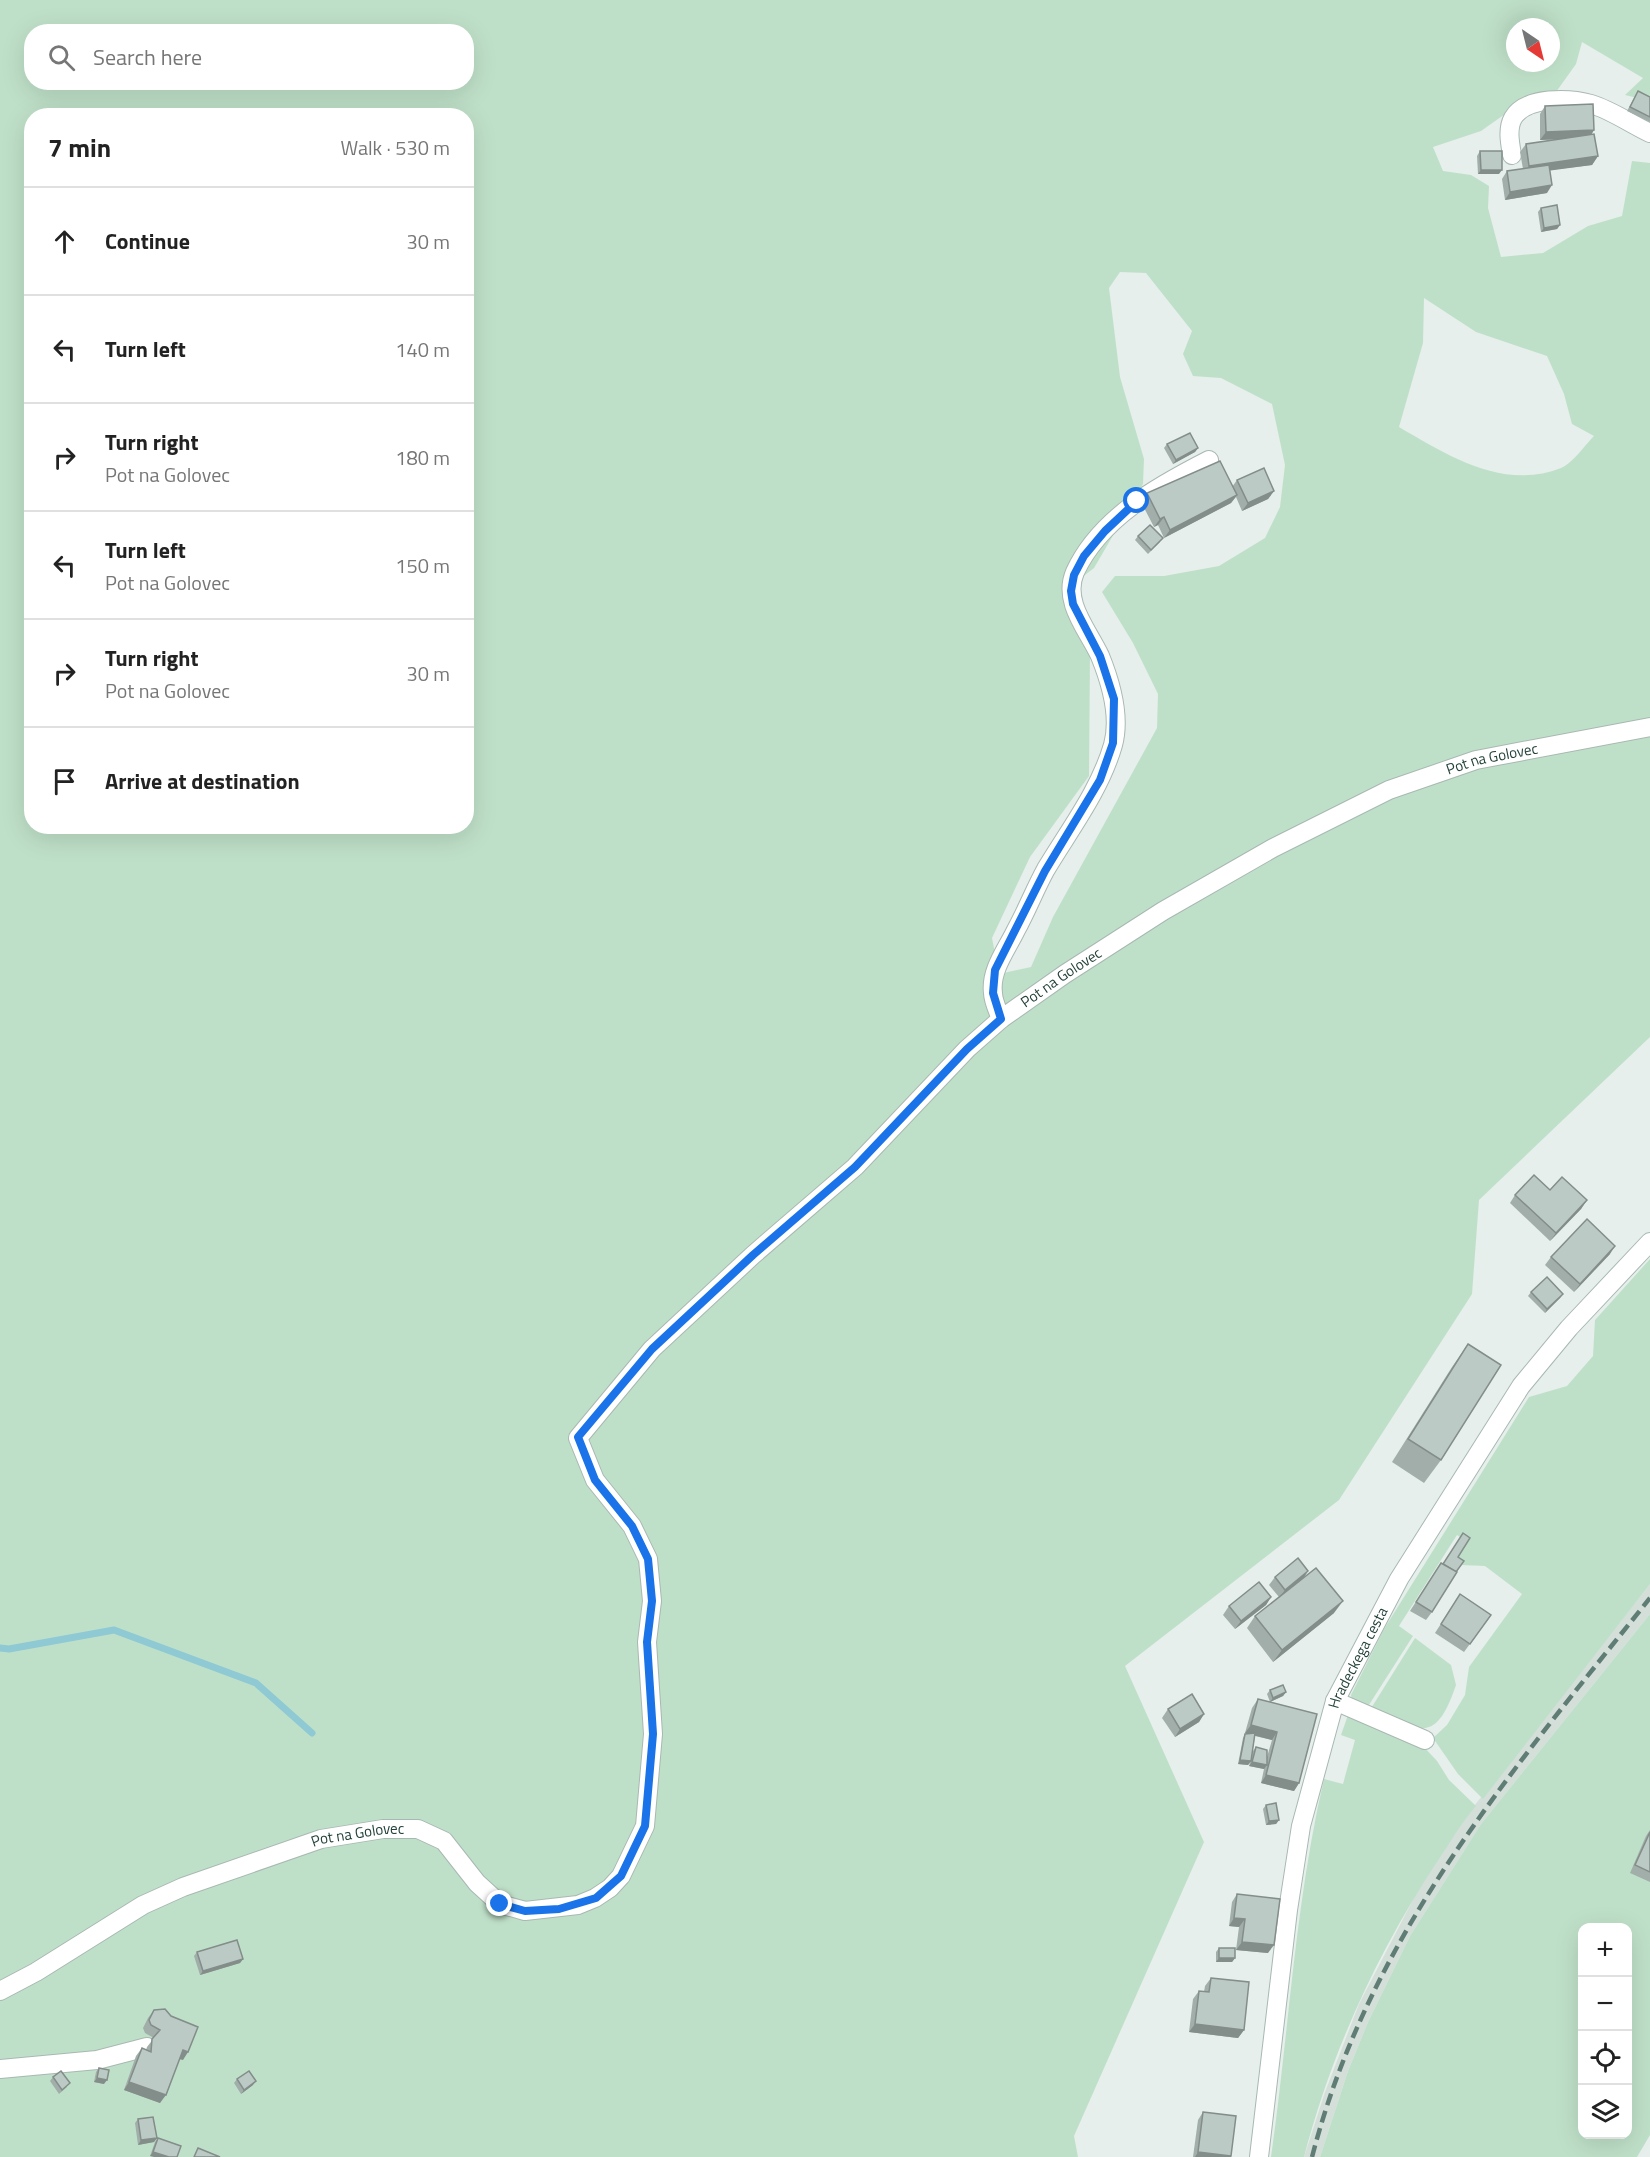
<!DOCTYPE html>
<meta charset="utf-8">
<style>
body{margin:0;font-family:"Titillium Web",sans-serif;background:#f2f2f2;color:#222}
.controls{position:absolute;right:18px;bottom:18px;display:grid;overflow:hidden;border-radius:12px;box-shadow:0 6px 24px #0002}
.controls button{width:54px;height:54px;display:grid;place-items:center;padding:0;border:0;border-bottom:2px solid #e0e0e0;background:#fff;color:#222;font:30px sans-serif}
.compass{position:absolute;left:1506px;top:18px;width:54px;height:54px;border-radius:50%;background:#fff;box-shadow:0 6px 24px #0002;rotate:145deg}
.stop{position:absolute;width:18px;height:18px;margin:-14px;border:4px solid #1a73e8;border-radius:50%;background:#fff}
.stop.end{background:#1a73e8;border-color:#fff;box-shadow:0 2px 6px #0008}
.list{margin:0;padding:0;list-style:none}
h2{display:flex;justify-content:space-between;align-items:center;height:78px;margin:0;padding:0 24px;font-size:26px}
h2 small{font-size:20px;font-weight:400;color:#767676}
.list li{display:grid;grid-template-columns:39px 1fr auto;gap:18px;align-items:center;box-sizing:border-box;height:108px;padding:0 24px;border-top:2px solid #e0e0e0}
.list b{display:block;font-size:22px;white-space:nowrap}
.list p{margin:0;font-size:20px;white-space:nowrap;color:#767676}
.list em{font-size:20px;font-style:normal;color:#767676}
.icon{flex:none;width:33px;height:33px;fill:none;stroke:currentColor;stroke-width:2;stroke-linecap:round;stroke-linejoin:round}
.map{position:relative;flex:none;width:1650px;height:2157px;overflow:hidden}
.search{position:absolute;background:#fff;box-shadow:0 6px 24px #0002;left:24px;top:24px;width:450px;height:66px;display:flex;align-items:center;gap:15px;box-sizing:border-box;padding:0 21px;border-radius:24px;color:#767676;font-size:22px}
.panel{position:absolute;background:#fff;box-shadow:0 6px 24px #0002;left:24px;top:108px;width:450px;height:726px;border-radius:24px}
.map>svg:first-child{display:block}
.built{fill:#d4dfda}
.green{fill:#bfe0c8;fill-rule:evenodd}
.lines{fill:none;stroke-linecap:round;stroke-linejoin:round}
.stream{stroke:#8ec9d4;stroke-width:7}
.minor-casing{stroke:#a8b8b2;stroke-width:20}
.tertiary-casing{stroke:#a8b8b2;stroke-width:20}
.minor{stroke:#fff;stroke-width:18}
.tertiary{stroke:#fff;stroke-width:18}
.rail{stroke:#5f7d75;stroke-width:4.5;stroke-dasharray:12 6;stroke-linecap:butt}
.wall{fill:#a1aea9;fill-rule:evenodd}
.shaded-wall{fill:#838d89}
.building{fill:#bbcac4;stroke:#838d89;stroke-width:1.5}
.route{stroke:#1a73e8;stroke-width:8}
.labels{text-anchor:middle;stroke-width:4.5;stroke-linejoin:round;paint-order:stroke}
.street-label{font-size:15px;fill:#24423a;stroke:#f7fbf9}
</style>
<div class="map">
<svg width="1650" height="2157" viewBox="0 0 1650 2157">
<rect width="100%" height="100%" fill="#e6efeb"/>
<path class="built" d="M 1650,1584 L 1650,1614 L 1481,1824 L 1410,1936 L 1368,2022 L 1348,2071 L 1320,2157 L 1304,2157 L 1325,2092 L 1359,2004 L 1417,1892 L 1463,1820 Z"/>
<g class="green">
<path d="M 0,0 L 1650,0 L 1650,101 L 1625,95 L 1643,78 L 1582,42 L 1576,64 L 1556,92 L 1522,102 L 1481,131 L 1433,147 L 1443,171 L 1471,175 L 1489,186 L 1488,208 L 1501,257 L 1543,253 L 1588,226 L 1622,216 L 1632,161 L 1650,163 L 1650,1037 L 1479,1200 L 1472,1294 L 1339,1500 L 1125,1666 L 1204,1842 L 1074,2136 L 1078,2157 L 0,2157 ZM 1515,27 L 1551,27 L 1551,63 L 1515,63 ZM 32,32 L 466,32 L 466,82 L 32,82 ZM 32,116 L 466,116 L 466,826 L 32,826 ZM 1120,272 L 1146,273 L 1192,331 L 1183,354 L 1193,376 L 1221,378 L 1272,404 L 1285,465 L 1280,507 L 1265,538 L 1219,566 L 1164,576 L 1115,576 L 1102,592 L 1133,643 L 1158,694 L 1157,728 L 1053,917 L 1031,967 L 999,974 L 992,938 L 1030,857 L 1089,776 L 1090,653 L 1064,591 L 1094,568 L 1143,484 L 1144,459 L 1120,377 L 1109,288 ZM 1424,298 L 1476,332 L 1547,356 L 1564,394 L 1572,424 L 1594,436 C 1585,445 1572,464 1561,468 C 1503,491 1447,455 1399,427 L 1423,343 Z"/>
<path d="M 1650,1259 L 1650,1584 L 1483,1799 L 1458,1774 L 1433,1738 L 1447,1725 L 1465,1695 L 1469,1667 L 1522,1594 L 1485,1566 L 1461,1565 L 1455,1561 L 1460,1537 L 1457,1535 L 1399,1626 L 1413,1636 L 1367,1708 L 1352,1700 L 1351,1695 L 1384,1629 L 1529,1397 L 1567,1386 L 1593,1356 L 1595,1320 Z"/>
<path d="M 1650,1614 L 1650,2135 L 1637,2157 L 1320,2157 L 1348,2071 L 1368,2022 L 1410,1936 L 1481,1824 ZM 1582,1928 L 1628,1928 L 1628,2134 L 1582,2134 Z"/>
<path d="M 1415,1638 L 1451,1665 L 1456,1685 C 1435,1747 1419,1730 1370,1710 Z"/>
<path d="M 1348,1715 L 1420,1743 L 1437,1761 L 1449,1780 L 1476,1806 C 1461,1823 1450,1843 1437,1862 C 1378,1951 1331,2053 1304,2157 L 1271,2157 C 1289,2031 1295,1903 1324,1779 L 1343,1784 L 1355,1740 L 1341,1735 Z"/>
</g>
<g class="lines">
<path class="stream" d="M 0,1648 L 9,1649 L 114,1630 L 256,1683 L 312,1733"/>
<g class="minor-casing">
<g id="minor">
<path d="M 1512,155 C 1510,143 1507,129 1513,118 C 1526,96 1570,98 1591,104 C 1611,110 1631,124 1650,133"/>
<path d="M 1001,1019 C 998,1011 993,1001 993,993 C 990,970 1007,949 1016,930 C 1027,910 1035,889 1046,869 C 1070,829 1100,790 1113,745 C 1121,716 1111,683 1100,656 C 1088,630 1062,602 1075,572 C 1100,518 1158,486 1209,460"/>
<path d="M 1335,1701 L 1425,1740"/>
<path id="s1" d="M 0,1991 L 36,1972 L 143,1905 L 183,1887 L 321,1839 L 383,1829 L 418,1829 L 444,1841 L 477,1883 L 500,1904 L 525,1911 L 578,1905 L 595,1898 L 610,1888 L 621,1876 L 645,1826 L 653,1734 L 647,1642 L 652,1601 L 648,1559 L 632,1526 L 595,1480 L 578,1438 L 652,1349 L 753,1255 L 855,1167 L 967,1049 L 1001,1019 L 1065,974 L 1163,911 L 1273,848 L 1389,790 L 1476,760 L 1650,727"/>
<path d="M 0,2069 L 97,2060 L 147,2047"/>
</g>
</g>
<g class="tertiary-casing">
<g id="tertiary">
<path id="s2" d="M 1259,2157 L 1288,1910 L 1301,1826 L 1335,1701 L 1399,1579 L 1521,1386 L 1569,1328 L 1650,1242"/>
</g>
</g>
<use href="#minor" class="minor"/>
<use href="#tertiary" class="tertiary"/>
<path class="rail" d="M 1312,2157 C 1369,1936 1511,1772 1650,1598"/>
</g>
<g class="wall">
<path d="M 1638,91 L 1650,97 L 1650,122 L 1627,111 Z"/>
<path d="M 1545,106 L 1594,130 L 1591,135 L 1598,156 L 1592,165 L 1550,170 L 1547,193 L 1505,200 L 1502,179 L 1507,171 L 1523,169 L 1520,152 L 1526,144 L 1559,139 L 1540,140 L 1540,114 Z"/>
<path d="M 1480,151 L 1499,174 L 1478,174 L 1477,156 Z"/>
<path d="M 1541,208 L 1560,225 L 1557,229 L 1541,232 L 1538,212 Z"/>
<path d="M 1167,444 L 1198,448 L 1195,452 L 1173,464 L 1164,448 Z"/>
<path d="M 1237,480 L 1274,491 L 1268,499 L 1242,511 L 1236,497 L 1231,503 L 1164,538 L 1158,525 L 1154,527 L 1141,502 L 1147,493 L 1232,487 Z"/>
<path d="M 1138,536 L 1160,542 L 1148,554 L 1135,540 Z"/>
<path d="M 1550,1190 L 1587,1200 L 1581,1209 L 1550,1241 L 1510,1203 L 1515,1195 Z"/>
<path d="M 1610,1254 L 1574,1292 L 1545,1265 L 1551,1257 Z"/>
<path d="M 1531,1292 L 1563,1294 L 1560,1298 L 1545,1313 L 1528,1296 Z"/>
<path d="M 1468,1344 L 1441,1460 L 1424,1483 L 1392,1462 L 1452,1367 Z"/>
<path d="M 1458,1557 L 1432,1612 L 1426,1620 L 1410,1611 L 1441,1563 L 1443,1564 Z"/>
<path d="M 1308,1571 L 1303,1578 L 1334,1613 L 1273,1662 L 1247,1628 L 1255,1616 L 1279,1597 L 1269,1585 L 1275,1577 Z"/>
<path d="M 1460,1594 L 1491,1615 L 1464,1652 L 1435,1633 Z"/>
<path d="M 1271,1597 L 1266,1605 L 1235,1629 L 1223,1615 L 1229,1606 Z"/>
<path d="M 1270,1690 L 1286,1692 L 1283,1696 L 1270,1702 L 1267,1694 Z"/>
<path d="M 1258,1699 L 1317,1714 L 1299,1783 L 1294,1791 L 1261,1783 L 1264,1769 L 1249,1766 L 1250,1763 L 1248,1765 L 1238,1764 L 1243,1738 L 1245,1734 L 1247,1734 L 1245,1733 L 1252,1708 ZM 1255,1736 L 1272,1740 L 1267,1757 L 1256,1747 L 1253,1751 L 1252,1755 Z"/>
<path d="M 1168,1709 L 1204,1714 L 1199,1722 L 1175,1737 L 1162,1718 Z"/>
<path d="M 1266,1805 L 1279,1820 L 1276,1824 L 1266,1825 L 1263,1809 Z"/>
<path d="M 1650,1830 L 1650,1882 L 1630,1873 L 1646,1836 Z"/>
<path d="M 1237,1894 L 1268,1953 L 1236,1950 L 1239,1927 L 1229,1926 L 1232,1902 Z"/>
<path d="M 1219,1948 L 1235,1958 L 1232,1962 L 1216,1962 L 1216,1952 Z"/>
<path d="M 197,1952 L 243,1959 L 240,1963 L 200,1975 L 194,1956 Z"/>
<path d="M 1211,1978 L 1244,2030 L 1238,2038 L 1189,2032 L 1193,1999 L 1199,1991 L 1204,1992 L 1205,1986 Z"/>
<path d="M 154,2010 L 183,2060 L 179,2059 L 160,2103 L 124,2090 L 136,2056 L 142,2048 L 146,2050 L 147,2047 L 154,2038 L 145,2033 L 143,2028 L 148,2018 Z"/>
<path d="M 99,2068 L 104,2084 L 94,2082 L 96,2072 Z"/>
<path d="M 53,2077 L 67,2087 L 59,2094 L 50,2081 Z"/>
<path d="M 237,2079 L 253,2085 L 241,2094 L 234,2083 Z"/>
<path d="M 1203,2112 L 1231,2156 L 1231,2157 L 1193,2157 L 1198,2120 Z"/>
<path d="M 138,2119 L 157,2138 L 154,2142 L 138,2145 L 135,2123 Z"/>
<path d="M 158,2138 L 181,2146 L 150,2156 L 155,2142 Z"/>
</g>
<g class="shaded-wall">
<path d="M 1594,130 L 1589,138 L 1540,140 L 1546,132 Z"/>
<path d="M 1598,156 L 1592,165 L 1524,174 L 1529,166 Z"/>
<path d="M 1481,170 L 1502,170 L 1499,174 L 1478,174 Z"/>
<path d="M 1552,185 L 1547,193 L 1505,200 L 1510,192 Z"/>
<path d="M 1560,225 L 1557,229 L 1541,232 L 1544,228 Z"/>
<path d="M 1198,448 L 1195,452 L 1173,464 L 1176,460 Z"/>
<path d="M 1274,491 L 1268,499 L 1242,511 L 1248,503 Z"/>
<path d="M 1237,495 L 1231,503 L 1164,538 L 1170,530 Z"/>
<path d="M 1164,517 L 1158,525 L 1154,527 L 1160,519 Z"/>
<path d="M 1587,1200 L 1581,1209 L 1550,1241 L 1556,1233 Z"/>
<path d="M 1615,1246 L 1610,1254 L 1574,1292 L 1580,1284 Z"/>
<path d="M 1563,1294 L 1560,1298 L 1545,1313 L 1547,1309 Z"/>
<path d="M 1308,1571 L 1303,1579 L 1279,1598 L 1285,1590 Z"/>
<path d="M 1271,1597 L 1266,1605 L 1235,1629 L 1241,1621 Z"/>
<path d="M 1343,1601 L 1334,1613 L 1273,1662 L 1282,1650 Z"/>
<path d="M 1286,1692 L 1283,1696 L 1270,1702 L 1273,1698 Z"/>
<path d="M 1204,1714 L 1199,1722 L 1175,1737 L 1180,1729 Z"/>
<path d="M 1251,1725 L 1277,1732 L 1272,1740 L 1245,1733 Z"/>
<path d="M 1240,1760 L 1251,1761 L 1248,1765 L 1238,1764 Z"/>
<path d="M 1252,1762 L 1267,1765 L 1264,1769 L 1249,1766 Z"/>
<path d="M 1266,1775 L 1299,1783 L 1294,1791 L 1261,1783 Z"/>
<path d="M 1279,1820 L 1276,1824 L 1266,1825 L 1269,1821 Z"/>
<path d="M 1234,1918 L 1245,1919 L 1239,1927 L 1229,1926 Z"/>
<path d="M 1242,1942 L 1274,1945 L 1268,1953 L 1236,1950 Z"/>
<path d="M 1219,1958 L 1235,1958 L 1232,1962 L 1216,1962 Z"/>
<path d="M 243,1959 L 240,1963 L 200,1975 L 203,1971 Z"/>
<path d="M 1195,2024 L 1244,2030 L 1238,2038 L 1189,2032 Z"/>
<path d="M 183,2050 L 188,2052 L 183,2060 L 177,2058 Z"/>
<path d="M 97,2078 L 107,2080 L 104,2084 L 94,2082 Z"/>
<path d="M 256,2081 L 253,2085 L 241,2094 L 244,2090 Z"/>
<path d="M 129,2082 L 166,2095 L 160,2103 L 124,2090 Z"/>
<path d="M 157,2138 L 154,2142 L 138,2145 L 141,2140 Z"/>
<path d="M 153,2152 L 169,2157 L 154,2157 L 150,2156 Z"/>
<path d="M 1198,2152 L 1231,2156 L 1231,2157 L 1195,2157 Z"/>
</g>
<g class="building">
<path d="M 1638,91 L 1650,97 L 1650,117 L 1630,107 Z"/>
<path d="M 1593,104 L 1594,130 L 1546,132 L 1545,106 Z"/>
<path d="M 1594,134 L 1598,156 L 1529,166 L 1526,144 Z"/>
<path d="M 1480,151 L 1502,151 L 1502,170 L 1481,170 Z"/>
<path d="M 1549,165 L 1552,185 L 1510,192 L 1507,171 Z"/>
<path d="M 1557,205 L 1560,225 L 1544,228 L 1541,208 Z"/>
<path d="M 1190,433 L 1198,448 L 1176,460 L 1167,444 Z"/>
<path d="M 1220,461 L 1237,495 L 1170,530 L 1164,517 L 1160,519 L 1147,493 Z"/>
<path d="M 1264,468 L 1274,491 L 1248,503 L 1237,480 Z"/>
<path d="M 1150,525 L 1163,538 L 1151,550 L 1138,536 Z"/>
<path d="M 1534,1175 L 1550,1190 L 1562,1177 L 1587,1200 L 1556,1233 L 1515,1195 Z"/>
<path d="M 1587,1219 L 1615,1246 L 1580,1284 L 1551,1257 Z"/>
<path d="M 1547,1277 L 1563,1294 L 1547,1309 L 1531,1292 Z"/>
<path d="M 1468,1344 L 1501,1365 L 1441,1460 L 1408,1439 Z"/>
<path d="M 1463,1533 L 1470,1538 L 1458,1557 L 1464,1561 L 1456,1572 L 1443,1564 Z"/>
<path d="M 1298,1558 L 1308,1571 L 1285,1590 L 1275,1577 Z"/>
<path d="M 1441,1563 L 1457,1572 L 1432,1612 L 1416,1602 Z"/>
<path d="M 1316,1568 L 1343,1601 L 1282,1650 L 1255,1616 Z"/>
<path d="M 1259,1582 L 1271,1597 L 1241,1621 L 1229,1606 Z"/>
<path d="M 1460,1594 L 1491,1615 L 1470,1644 L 1441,1624 Z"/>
<path d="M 1283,1685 L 1286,1692 L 1273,1698 L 1270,1690 Z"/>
<path d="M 1192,1694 L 1204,1714 L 1180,1729 L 1168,1709 Z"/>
<path d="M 1258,1699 L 1317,1714 L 1299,1783 L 1266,1775 L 1277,1732 L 1251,1725 Z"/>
<path d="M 1255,1733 L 1251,1761 L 1240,1760 L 1245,1734 Z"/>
<path d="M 1256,1747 L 1267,1750 L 1267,1765 L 1252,1762 Z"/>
<path d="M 1276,1803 L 1279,1820 L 1269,1821 L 1266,1805 Z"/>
<path d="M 1650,1832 L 1650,1872 L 1635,1865 Z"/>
<path d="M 1237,1894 L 1280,1899 L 1274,1945 L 1242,1942 L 1245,1919 L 1234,1918 Z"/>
<path d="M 237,1940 L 243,1959 L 203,1971 L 197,1952 Z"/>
<rect x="1219" y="1948" width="16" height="10"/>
<path d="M 1211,1978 L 1249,1982 L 1244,2030 L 1195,2024 L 1199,1991 L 1209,1992 Z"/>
<path d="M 165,2009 L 171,2016 L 198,2027 L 188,2052 L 183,2050 L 166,2095 L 129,2082 L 142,2048 L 151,2052 L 152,2039 L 160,2030 L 151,2025 L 149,2020 L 154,2010 Z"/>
<path d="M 99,2068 L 109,2070 L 107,2080 L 97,2078 Z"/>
<path d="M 61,2071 L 70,2083 L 62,2090 L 53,2077 Z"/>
<path d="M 249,2071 L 256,2081 L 244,2090 L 237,2079 Z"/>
<path d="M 1203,2112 L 1236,2116 L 1231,2156 L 1198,2152 Z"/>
<path d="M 153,2117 L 157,2138 L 141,2140 L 138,2119 Z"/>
<path d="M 158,2138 L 181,2146 L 177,2157 L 169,2157 L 153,2152 Z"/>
<path d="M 198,2148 L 220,2157 L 194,2157 Z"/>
</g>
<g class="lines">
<path class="route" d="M 500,1904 L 525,1911 L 559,1909 L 596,1898 L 621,1876 L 645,1826 L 653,1734 L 647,1642 L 652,1601 L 648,1559 L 632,1526 L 595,1480 L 578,1437 L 652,1349 L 753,1255 L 855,1167 L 967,1049 L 1001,1019 L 993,993 L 995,970 L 1045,871 L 1100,780 L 1113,743 L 1114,699 L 1100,656 L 1073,604 L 1071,591 L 1074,575 L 1084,556 L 1105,531 L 1137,501"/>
</g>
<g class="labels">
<g class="street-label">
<text dy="5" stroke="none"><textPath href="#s1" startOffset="2320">Pot na Golovec</textPath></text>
<text dy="5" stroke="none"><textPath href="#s1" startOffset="1834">Pot na Golovec</textPath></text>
<text dy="5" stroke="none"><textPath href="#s2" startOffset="512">Hradeckega cesta</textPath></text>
<text dy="5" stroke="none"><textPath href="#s1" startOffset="394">Pot na Golovec</textPath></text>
</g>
</g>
</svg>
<div class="controls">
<button>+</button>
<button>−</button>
<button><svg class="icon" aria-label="locate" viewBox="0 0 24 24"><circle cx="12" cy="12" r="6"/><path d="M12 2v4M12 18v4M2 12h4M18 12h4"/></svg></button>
<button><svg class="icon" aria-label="layers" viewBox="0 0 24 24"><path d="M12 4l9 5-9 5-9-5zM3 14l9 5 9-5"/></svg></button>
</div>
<svg class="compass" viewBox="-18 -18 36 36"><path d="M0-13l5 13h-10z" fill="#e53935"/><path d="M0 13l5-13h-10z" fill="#767676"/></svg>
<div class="stop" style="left:1137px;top:501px"></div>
<div class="stop end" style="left:500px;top:1904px"></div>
<div class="search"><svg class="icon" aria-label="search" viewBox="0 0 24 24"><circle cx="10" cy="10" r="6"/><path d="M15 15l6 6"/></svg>Search here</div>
<section class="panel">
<h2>7 min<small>Walk · 530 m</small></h2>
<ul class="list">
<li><svg class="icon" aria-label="ahead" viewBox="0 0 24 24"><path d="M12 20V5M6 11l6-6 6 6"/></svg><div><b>Continue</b></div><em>30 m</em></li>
<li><svg class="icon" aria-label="left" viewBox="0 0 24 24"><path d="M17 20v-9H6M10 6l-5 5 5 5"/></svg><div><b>Turn left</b></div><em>140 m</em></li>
<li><svg class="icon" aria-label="right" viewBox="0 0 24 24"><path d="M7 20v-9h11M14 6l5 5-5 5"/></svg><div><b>Turn right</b><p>Pot na Golovec</p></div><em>180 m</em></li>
<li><svg class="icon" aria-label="left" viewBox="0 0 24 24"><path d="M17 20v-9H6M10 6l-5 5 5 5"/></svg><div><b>Turn left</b><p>Pot na Golovec</p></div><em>150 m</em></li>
<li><svg class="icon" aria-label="right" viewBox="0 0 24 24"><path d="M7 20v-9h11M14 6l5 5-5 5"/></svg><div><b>Turn right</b><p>Pot na Golovec</p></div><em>30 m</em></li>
<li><svg class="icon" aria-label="arrive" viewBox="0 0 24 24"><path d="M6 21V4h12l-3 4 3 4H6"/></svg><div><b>Arrive at destination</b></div></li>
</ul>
</section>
</div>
